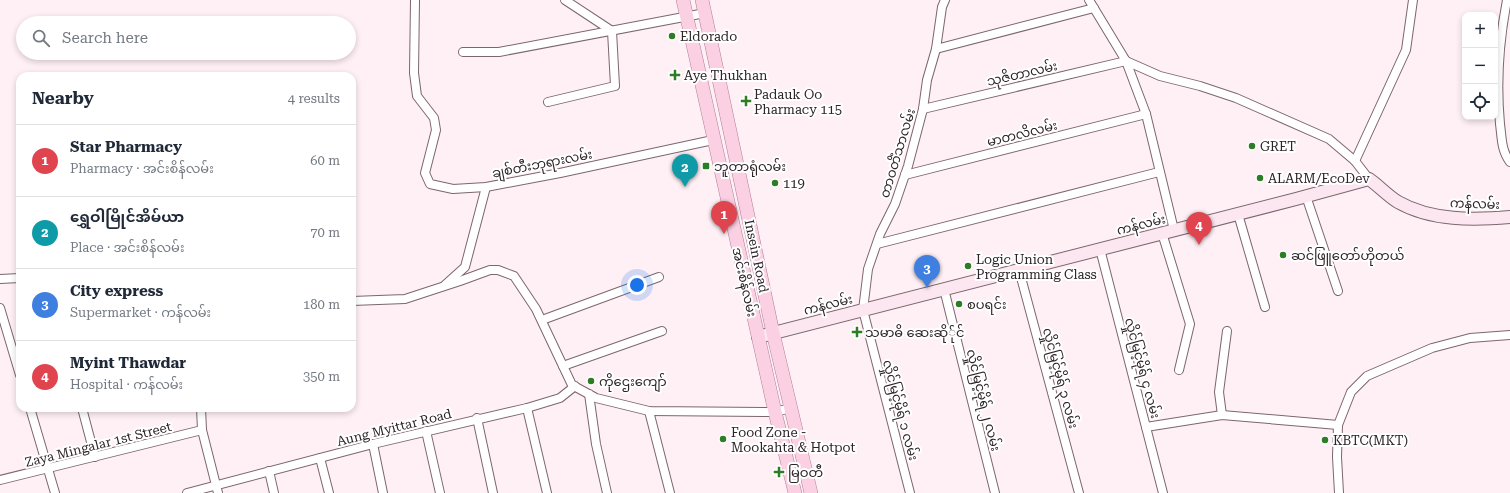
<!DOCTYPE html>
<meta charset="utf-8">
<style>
body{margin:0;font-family:"Roboto Serif","Noto Sans Myanmar",serif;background:#f6f6f7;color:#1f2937}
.controls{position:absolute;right:12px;top:12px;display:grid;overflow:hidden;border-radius:8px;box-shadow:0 2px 6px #0003}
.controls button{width:36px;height:36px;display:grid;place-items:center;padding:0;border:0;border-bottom:1px solid #e0e1e3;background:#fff;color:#1f2937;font:20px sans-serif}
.you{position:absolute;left:637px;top:285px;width:14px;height:14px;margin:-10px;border:3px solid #fff;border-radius:50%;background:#1a73e8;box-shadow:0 0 0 6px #1a73e833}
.badge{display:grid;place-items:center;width:26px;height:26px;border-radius:50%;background:#1a73e8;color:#fff;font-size:13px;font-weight:700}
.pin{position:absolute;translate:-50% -33px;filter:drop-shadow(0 1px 2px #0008)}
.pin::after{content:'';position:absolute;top:21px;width:14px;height:12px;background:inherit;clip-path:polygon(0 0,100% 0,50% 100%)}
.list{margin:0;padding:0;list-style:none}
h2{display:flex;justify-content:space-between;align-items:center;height:52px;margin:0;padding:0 16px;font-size:17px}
h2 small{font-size:13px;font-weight:400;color:#747a83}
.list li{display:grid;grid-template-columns:26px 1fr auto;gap:12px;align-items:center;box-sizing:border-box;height:72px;padding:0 16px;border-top:1px solid #e0e1e3}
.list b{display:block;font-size:15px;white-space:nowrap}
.list p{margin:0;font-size:13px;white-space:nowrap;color:#747a83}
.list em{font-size:13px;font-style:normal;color:#747a83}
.icon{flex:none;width:22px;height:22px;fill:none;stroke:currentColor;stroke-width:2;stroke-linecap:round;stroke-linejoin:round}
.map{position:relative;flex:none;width:1510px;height:493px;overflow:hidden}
.search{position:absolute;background:#fff;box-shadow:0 2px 6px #0003;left:16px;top:16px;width:340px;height:44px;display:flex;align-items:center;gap:10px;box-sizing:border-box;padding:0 14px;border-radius:22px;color:#747a83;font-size:15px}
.panel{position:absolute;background:#fff;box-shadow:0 2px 6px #0003;left:16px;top:72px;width:340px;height:340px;border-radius:12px}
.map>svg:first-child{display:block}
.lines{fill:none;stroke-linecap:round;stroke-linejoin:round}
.street-casing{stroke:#7c666f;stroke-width:10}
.secondary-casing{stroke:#7c666f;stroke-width:14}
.primary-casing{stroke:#b07f94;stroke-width:14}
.street{stroke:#fff;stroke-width:8}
.secondary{stroke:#fce7f0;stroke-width:12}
.primary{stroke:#fad0e2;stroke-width:13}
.poi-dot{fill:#2d7c26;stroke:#fff;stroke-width:1.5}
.labels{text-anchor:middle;stroke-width:4;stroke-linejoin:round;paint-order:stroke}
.poi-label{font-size:13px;fill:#2d2428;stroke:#fff;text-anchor:start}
.street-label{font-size:13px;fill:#2d2428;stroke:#fff}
</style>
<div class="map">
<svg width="1510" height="493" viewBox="0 0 1510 493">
<rect width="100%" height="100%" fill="#fff0f6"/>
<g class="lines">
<g class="street-casing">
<g id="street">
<path d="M 415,0 L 414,73 L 417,96 L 434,118 L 436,130 L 425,173 L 430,184 L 453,189 L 486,187 L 560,173 L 713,140"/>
<path d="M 1089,0 L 1126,61 L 1146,114 L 1174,230"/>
<path d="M 1507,0 C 1499,41 1496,81 1500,124 C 1502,138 1501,150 1510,162"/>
<path d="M 936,49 L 1094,8"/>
<path d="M 463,52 L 499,52 L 705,13"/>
<path d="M 548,102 L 615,86 L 612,31 L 565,0"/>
<path d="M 923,109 L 1126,61 L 1160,76 L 1200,86 L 1236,98 L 1329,139 L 1355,161 L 1369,179"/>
<path d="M 1355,161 L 1406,50 L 1413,0"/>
<path d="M 905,175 L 1146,114"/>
<path d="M 1306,196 L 1338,291"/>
<path d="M 1238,214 L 1265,307"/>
<path d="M 1162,233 L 1190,324 L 1179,370"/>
<path d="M 877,244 L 1159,172"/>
<path d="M 1100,249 L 1163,493"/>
<path d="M 1019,270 L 1079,493"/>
<path d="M 0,279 L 20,278"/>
<path d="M 445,285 L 465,267 L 486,187"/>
<path d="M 944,289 L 995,493"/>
<path d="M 352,301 L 405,299 L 460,281 L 490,270 L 498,270 L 514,276 L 536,309 L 572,385 L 596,398 L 649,411 L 775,412 L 791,408"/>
<path d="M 0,308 L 20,375"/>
<path d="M 542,320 L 659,277"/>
<path d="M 563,366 L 662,331"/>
<path d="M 589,394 L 596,444 L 607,493"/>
<path d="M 30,408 L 55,493"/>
<path d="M 82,408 L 95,457"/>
<path d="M 201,408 L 202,430 L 218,493"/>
<path d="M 527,408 L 547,493"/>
<path d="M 649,411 L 670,493"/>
<path d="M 1222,415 L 1219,392 L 1227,331"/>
<path d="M 477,418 L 493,493"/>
<path d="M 1146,427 L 1222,415 L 1338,425"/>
<path d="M 426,431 L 440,493"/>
<path d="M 373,444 L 383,493"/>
<path d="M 320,458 L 329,493"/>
<path d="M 269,471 L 274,493"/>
<path d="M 0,480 L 202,430"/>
<path d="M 187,493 L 373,444 L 527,408 L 560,398 L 575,386"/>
<path d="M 910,493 L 863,310 L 868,269 L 880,234 L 895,204 L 908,166 L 923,109 L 927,80 L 936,49 L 942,7 L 945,0"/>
<path d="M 1339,493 L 1337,457 L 1338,425 L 1351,392 L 1367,376 L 1432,348 L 1470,338 L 1510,335"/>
</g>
</g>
<g class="secondary-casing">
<path id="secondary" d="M 758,337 L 1296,199 L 1369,179 C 1379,186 1388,196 1398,202 C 1431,221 1474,220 1510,217"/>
</g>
<g class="primary-casing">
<g id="primary">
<path d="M 683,0 L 775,412 L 795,493"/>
<path d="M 702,0 L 773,333 L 811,493"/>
</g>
</g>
<use href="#street" class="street"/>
<use href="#secondary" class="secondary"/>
<use href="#primary" class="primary"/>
</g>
<g class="poi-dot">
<circle cx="672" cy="36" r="4"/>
<path d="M673 69h4v4h4v4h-4v4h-4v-4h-4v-4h4z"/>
<path d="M744 95h4v4h4v4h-4v4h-4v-4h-4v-4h4z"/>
<circle cx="1252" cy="146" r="4"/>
<rect x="702" y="162" width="8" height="8" rx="2"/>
<circle cx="1260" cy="178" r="4"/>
<circle cx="775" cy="183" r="4"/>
<circle cx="1283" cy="255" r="4"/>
<circle cx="968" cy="266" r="4"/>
<circle cx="959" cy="304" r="4"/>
<path d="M855 326h4v4h4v4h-4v4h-4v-4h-4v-4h4z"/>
<circle cx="591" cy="381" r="4"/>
<circle cx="723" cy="439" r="4"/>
<circle cx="1325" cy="440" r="4"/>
<path d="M777 466h4v4h4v4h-4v4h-4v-4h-4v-4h4z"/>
</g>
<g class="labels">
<g class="poi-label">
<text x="680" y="41">Eldorado</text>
<text x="684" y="80">Aye Thukhan</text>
<text x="754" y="99">Padauk Oo<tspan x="754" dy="15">Pharmacy 115</tspan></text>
<text x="1260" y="151">GRET</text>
<text x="714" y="171">ဘူတာရုံလမ်း</text>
<text x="1268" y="183">ALARM/EcoDev</text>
<text x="783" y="188">119</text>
<text x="1291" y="260">ဆင်ဖြူတော်ဟိုတယ်</text>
<text x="976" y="264">Logic Union<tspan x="976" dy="15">Programming Class</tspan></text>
<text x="967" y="309">စပရင်း</text>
<text x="865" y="337">သမာဓိ ဆေးဆို်ုင်</text>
<text x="599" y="386">ကိုဌေးကျော်</text>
<text x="731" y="437">Food Zone -<tspan x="731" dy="15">Mookahta &amp; Hotpot</tspan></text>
<text x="1333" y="445">KBTC(MKT)</text>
<text x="788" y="477">မြဝတီ</text>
</g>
<g class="street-label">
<text transform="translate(1022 73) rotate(-13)" y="5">သုဇိတာလမ်း</text>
<text transform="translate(1022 133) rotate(-14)" y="5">မာတလိလမ်း</text>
<text transform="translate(897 153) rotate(-73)" y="5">တာဝတိံသာလမ်း</text>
<text transform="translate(542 163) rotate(-11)" y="5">ချစ်တီးဘုရားလမ်း</text>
<text transform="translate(1475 203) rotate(2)" y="5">ကန်လမ်း</text>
<text transform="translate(1141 224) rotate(-14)" y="5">ကန်လမ်း</text>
<text transform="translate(757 256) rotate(78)" y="5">Insein Road</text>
<text transform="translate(745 282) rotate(77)" y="5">အင်းစိန်လမ်း</text>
<text transform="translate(828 304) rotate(-14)" y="5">ကန်လမ်း</text>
<text transform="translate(1143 368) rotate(75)" y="5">လှိုင်မြင့်မိုရ် ၄ လမ်း</text>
<text transform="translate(1061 378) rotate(75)" y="5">လှိုင်မြင့်မိုရ် ၃ လမ်း</text>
<text transform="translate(984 400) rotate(76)" y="5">လှိုင်မြင့်မိုရ် ၂ လမ်း</text>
<text transform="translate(901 410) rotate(75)" y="5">လှိုင်မြင့်မိုရ် ၁ လမ်း</text>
<text transform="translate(394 427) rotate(-14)" y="5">Aung Myittar Road</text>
<text transform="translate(98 444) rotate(-14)" y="5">Zaya Mingalar 1st Street</text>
</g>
</g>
</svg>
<div class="controls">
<button>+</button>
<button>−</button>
<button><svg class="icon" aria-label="locate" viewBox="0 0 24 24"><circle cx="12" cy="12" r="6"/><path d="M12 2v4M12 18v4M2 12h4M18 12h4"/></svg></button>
</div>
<div class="you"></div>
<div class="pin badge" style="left:724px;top:234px;background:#e0444e">1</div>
<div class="pin badge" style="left:685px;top:187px;background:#0f9aa8">2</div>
<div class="pin badge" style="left:927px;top:288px;background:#3f7fe0">3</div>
<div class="pin badge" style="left:1199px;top:245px;background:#e0444e">4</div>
<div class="search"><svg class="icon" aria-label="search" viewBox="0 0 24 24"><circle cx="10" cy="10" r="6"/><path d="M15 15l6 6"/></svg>Search here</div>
<section class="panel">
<h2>Nearby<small>4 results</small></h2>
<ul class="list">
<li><span class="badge" style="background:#e0444e">1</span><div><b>Star Pharmacy</b><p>Pharmacy · အင်းစိန်လမ်း</p></div><em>60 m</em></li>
<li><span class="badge" style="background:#0f9aa8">2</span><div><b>ရွှေဝါမြိုင်အိမ်ယာ</b><p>Place · အင်းစိန်လမ်း</p></div><em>70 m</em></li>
<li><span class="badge" style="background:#3f7fe0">3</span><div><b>City express</b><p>Supermarket · ကန်လမ်း</p></div><em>180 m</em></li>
<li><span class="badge" style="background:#e0444e">4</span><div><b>Myint Thawdar</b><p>Hospital · ကန်လမ်း</p></div><em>350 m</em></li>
</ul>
</section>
</div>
